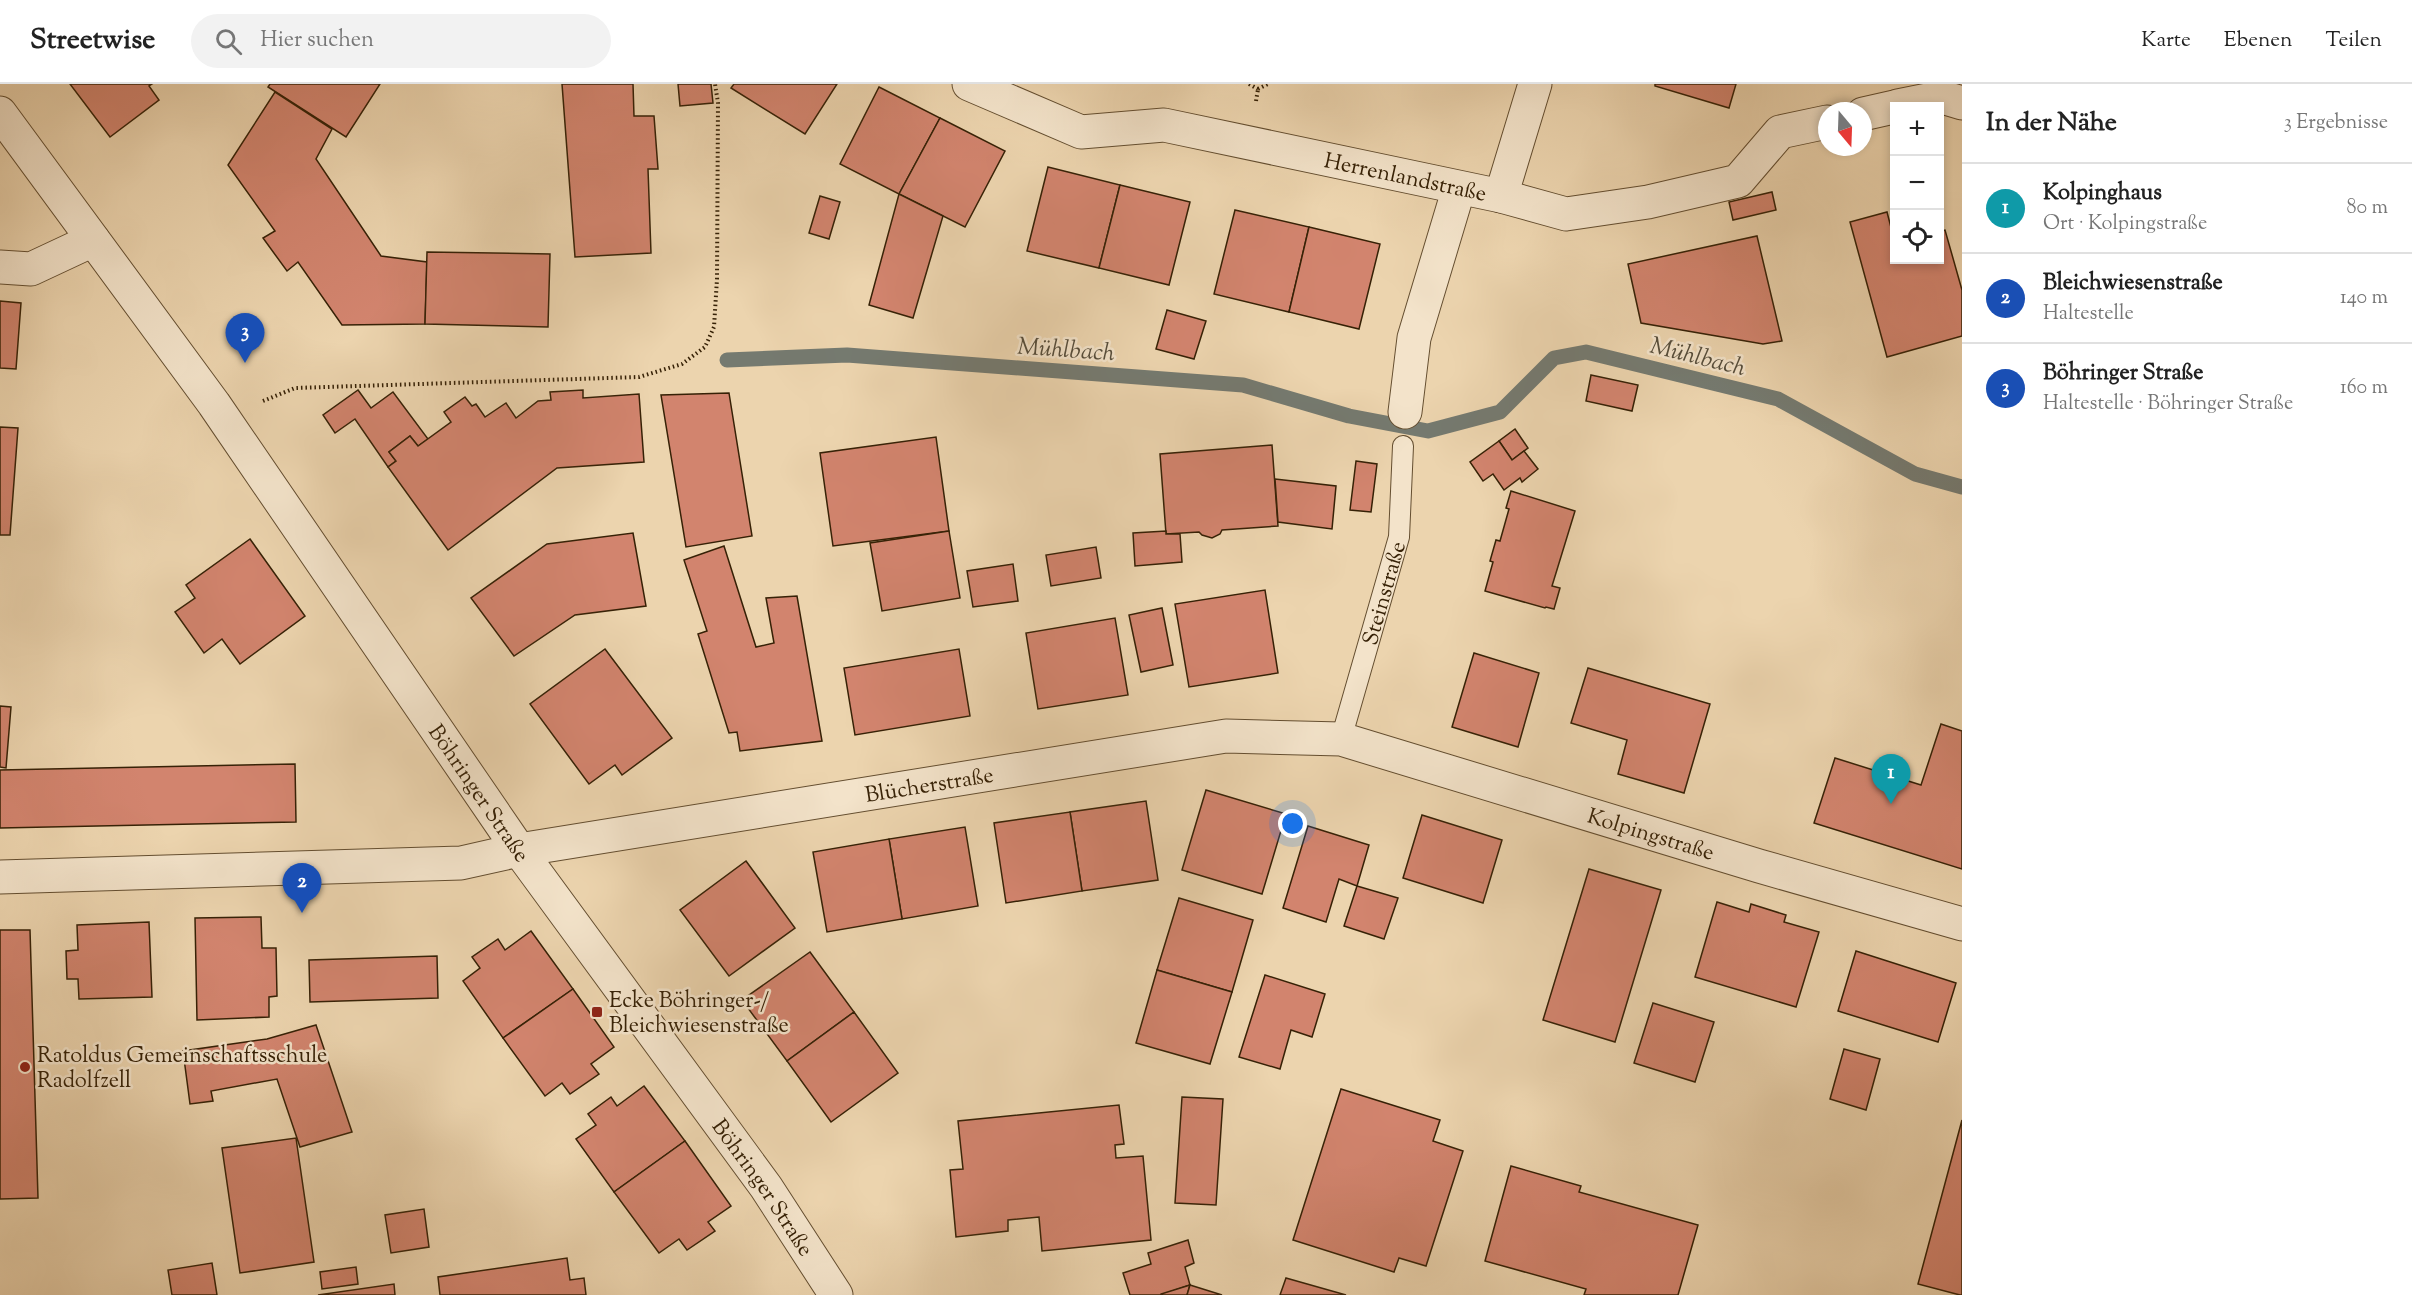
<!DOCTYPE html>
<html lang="de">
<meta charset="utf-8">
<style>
body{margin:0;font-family:"Sorts Mill Goudy",serif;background:#f2f2f2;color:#222}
.controls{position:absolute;right:18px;top:18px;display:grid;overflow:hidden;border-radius:0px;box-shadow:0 3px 9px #0003}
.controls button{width:54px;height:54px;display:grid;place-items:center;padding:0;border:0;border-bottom:2px solid #e0e0e0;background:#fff;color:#222;font:30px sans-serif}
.compass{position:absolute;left:1818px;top:18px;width:54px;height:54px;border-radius:50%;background:#fff;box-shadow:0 3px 9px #0003;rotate:161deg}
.you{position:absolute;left:1293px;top:740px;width:21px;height:21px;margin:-15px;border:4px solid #fff;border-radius:50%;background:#1a73e8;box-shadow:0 0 0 9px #1a73e833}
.badge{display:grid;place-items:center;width:39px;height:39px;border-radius:50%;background:#8f2418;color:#fff;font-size:20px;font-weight:700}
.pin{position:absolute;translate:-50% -50px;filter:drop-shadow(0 2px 3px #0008)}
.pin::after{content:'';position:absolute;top:32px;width:21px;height:18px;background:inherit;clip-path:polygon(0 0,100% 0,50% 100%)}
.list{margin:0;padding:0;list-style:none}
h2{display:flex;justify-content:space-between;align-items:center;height:78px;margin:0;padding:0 24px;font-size:26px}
h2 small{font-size:20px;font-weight:400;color:#767676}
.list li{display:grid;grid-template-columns:39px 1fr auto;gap:18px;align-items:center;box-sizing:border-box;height:90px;padding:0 24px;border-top:2px solid #e0e0e0}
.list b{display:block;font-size:22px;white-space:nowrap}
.list p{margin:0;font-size:20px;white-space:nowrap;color:#767676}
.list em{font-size:20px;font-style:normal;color:#767676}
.icon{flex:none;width:33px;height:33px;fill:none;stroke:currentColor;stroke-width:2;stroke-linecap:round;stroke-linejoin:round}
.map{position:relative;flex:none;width:1962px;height:1211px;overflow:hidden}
header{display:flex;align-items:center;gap:36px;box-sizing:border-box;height:84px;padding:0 30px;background:#fff;border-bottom:2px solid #e0e0e0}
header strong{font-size:28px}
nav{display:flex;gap:33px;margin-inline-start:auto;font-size:21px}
.search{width:420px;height:54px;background:#f2f2f2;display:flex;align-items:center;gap:15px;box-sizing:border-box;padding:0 21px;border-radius:33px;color:#767676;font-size:22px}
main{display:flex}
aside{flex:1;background:#fff}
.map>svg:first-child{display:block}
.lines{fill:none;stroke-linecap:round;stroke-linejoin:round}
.stream{stroke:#757a70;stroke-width:15}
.building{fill:#d2846e;stroke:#362106;stroke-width:1.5}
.lane-casing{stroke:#644e30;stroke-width:22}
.street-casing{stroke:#644e30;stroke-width:35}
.path{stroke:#362106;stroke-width:4;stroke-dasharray:1.5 3;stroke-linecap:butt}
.lane{stroke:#f3e3ca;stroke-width:20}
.street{stroke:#f3e3ca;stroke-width:33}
.poi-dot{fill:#8f2418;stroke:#f3e3ca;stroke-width:2}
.labels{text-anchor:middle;stroke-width:5;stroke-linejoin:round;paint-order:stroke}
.street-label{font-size:22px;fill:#362106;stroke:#f3e3ca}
.poi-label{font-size:22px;fill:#362106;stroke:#f3e3ca;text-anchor:start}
.water-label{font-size:24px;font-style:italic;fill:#564d3b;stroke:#f3e3ca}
</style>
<header>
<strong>Streetwise</strong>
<div class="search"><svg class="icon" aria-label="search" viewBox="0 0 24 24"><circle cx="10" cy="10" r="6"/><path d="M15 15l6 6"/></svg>Hier suchen</div>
<nav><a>Karte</a><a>Ebenen</a><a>Teilen</a></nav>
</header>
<main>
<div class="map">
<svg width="1962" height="1211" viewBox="0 0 1962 1211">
<rect width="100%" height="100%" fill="#ecd4ae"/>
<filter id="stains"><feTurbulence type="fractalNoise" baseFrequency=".00333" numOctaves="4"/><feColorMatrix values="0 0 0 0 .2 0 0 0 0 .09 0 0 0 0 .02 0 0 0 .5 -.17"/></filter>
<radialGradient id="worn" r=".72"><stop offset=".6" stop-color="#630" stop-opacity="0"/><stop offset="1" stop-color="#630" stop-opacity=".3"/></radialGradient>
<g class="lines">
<path class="stream" d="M 727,276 L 847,271 L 1243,301 L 1349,332 L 1428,347 L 1500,328 L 1554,274 L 1586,268 L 1778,315 L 1915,390 L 1962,403"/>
</g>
<g class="building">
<path d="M 70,0 L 152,0 L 149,2 L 159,16 L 110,53 Z"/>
<path d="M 270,0 L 380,0 L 346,53 L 268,3 Z"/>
<path d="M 562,0 L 633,0 L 634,32 L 654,32 L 658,85 L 648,85 L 651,169 L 575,173 Z"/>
<path d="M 678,0 L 711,0 L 713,19 L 680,22 Z"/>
<path d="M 734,0 L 837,0 L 805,50 L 731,4 Z"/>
<path d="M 1655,0 L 1736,0 L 1729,24 L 1655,2 Z"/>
<path d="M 879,3 L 940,34 L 899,110 L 840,80 Z"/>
<path d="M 275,8 L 332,45 L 316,75 L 381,172 L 427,178 L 425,240 L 342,241 L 298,178 L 287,187 L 263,154 L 275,147 L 228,81 Z"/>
<path d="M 940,34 L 1005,67 L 965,143 L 899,110 Z"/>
<path d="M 1048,83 L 1120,101 L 1099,184 L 1027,167 Z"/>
<path d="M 1120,101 L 1190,118 L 1169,201 L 1099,184 Z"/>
<path d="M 1772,108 L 1776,126 L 1733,136 L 1729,118 Z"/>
<path d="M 899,110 L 943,132 L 913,234 L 869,221 Z"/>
<path d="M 820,112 L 840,118 L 829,155 L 809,149 Z"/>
<path d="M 1235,126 L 1309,143 L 1289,228 L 1214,210 Z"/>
<path d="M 1887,128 L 1894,155 L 1894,176 L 1940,176 L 1940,147 L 1945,146 L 1962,206 L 1962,252 L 1887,273 L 1850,138 Z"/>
<path d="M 1309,143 L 1380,160 L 1359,245 L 1289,228 Z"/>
<path d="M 1757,152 L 1782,257 L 1763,260 L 1641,239 L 1628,180 Z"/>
<path d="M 427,168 L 550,170 L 548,243 L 425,240 Z"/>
<path d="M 0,217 L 21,219 L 16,285 L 0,284 Z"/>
<path d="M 1167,226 L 1206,237 L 1194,275 L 1156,265 Z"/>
<path d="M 1591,291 L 1638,301 L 1632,327 L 1586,317 Z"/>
<path d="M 358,306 L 371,324 L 393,308 L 428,355 L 418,362 L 410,352 L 389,368 L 396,377 L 388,383 L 355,335 L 335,349 L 323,331 Z"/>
<path d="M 583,306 L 583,314 L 639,310 L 644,378 L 557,384 L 448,466 L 388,383 L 396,377 L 389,368 L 410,352 L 418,362 L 451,338 L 444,328 L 465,313 L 472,322 L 476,320 L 485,333 L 506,319 L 516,334 L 538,317 L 551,316 L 550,308 Z"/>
<path d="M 729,309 L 752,452 L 686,463 L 661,311 Z"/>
<path d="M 0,343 L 18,344 L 10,451 L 0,451 Z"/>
<path d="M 1515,345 L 1528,364 L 1512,376 L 1499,357 Z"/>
<path d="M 936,353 L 949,447 L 833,462 L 820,369 Z"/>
<path d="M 1499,357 L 1512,376 L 1524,367 L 1538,385 L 1522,398 L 1520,394 L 1504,406 L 1493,390 L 1483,397 L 1470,378 Z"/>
<path d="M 1272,361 L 1278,442 L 1222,446 L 1220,450 L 1212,454 L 1202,451 L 1199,448 L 1166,450 L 1160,370 Z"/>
<path d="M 1356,377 L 1377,380 L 1371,428 L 1350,426 Z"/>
<path d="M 1275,395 L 1336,402 L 1332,445 L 1278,438 Z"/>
<path d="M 1511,407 L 1575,427 L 1552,502 L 1560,504 L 1554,525 L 1546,523 L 1545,524 L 1485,507 L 1493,478 L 1490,477 L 1496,456 L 1500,457 L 1509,425 L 1506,424 Z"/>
<path d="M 949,447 L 960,514 L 882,527 L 870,459 Z"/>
<path d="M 1166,447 L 1166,450 L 1180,450 L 1182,478 L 1135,482 L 1133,449 Z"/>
<path d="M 633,449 L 646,522 L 575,531 L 514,572 L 471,514 L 547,460 Z"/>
<path d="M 250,455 L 305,532 L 240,580 L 222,555 L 204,569 L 175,528 L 195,514 L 186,501 Z"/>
<path d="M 724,462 L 756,563 L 774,559 L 766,514 L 797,512 L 822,657 L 740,667 L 737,648 L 729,649 L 698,550 L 707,547 L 684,476 Z"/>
<path d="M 1096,463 L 1101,494 L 1051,502 L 1046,471 Z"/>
<path d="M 1013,480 L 1018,517 L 973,523 L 967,487 Z"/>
<path d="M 1265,506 L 1278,589 L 1189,603 L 1175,520 Z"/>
<path d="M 1162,524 L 1173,581 L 1141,588 L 1129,531 Z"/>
<path d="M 1115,534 L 1128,611 L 1038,625 L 1026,549 Z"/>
<path d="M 605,565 L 672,654 L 622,691 L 615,681 L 589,700 L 530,620 Z"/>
<path d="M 959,565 L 970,632 L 855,651 L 844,584 Z"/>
<path d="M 1474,569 L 1539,589 L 1518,663 L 1452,643 Z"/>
<path d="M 1588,584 L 1710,620 L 1684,709 L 1618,690 L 1627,656 L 1571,639 Z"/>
<path d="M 0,622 L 11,623 L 6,684 L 0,683 Z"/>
<path d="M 1941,640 L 1962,647 L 1962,785 L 1814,739 L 1835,674 L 1921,701 Z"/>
<path d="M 295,680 L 296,738 L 0,744 L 0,686 Z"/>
<path d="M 1206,706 L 1286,730 L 1262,810 L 1182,786 Z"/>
<path d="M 1146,717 L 1158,796 L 1082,807 L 1070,728 Z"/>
<path d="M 1070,728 L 1082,807 L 1006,819 L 994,739 Z"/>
<path d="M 1422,731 L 1502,756 L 1483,819 L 1403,794 Z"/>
<path d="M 1308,742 L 1369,761 L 1357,802 L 1339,795 L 1326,838 L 1283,824 Z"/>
<path d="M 965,743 L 978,822 L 902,835 L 889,755 Z"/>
<path d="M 889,755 L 902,835 L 827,848 L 813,768 Z"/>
<path d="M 746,777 L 795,844 L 729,892 L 680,826 Z"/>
<path d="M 1589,785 L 1661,806 L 1615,958 L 1543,936 Z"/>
<path d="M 1357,802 L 1398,814 L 1384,855 L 1344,842 Z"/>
<path d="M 1179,814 L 1253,836 L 1232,908 L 1157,886 Z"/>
<path d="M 1717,818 L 1749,828 L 1751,820 L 1786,831 L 1784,838 L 1819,848 L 1796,923 L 1695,893 Z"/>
<path d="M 261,833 L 262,864 L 276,864 L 277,912 L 269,913 L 269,933 L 197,936 L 195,834 Z"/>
<path d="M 149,838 L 152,913 L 79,915 L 78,895 L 67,895 L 66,867 L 78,866 L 77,841 Z"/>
<path d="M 0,846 L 30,846 L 38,1114 L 0,1115 Z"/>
<path d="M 531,847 L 573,905 L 503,954 L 463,897 L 480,884 L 472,873 L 498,855 L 505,866 Z"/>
<path d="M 1856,867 L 1956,899 L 1938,958 L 1838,927 Z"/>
<path d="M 810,868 L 854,928 L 787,977 L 742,916 Z"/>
<path d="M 437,872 L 438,914 L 310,918 L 309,876 Z"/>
<path d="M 1157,886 L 1232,908 L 1210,980 L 1136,959 Z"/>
<path d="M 1265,891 L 1325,910 L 1312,953 L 1291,946 L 1280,985 L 1239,973 Z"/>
<path d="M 573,905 L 614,963 L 591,980 L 599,990 L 570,1010 L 562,999 L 545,1012 L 503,954 Z"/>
<path d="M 1653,919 L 1714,938 L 1695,998 L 1634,979 Z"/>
<path d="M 854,928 L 898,989 L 831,1038 L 787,977 Z"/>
<path d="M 316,941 L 352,1048 L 300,1063 L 277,995 L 211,1007 L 213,1017 L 190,1020 L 183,967 L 267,955 Z"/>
<path d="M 1844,965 L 1880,975 L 1866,1026 L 1830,1015 Z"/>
<path d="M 644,1002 L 685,1057 L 614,1108 L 576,1055 L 596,1041 L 588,1030 L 611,1013 L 617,1022 Z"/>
<path d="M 1341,1005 L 1440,1036 L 1433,1057 L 1463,1067 L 1426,1182 L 1399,1174 L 1394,1188 L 1293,1156 Z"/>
<path d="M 1182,1013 L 1223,1015 L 1216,1121 L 1175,1119 Z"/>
<path d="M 1119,1021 L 1124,1060 L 1115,1061 L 1116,1074 L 1143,1072 L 1151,1156 L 1042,1167 L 1039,1133 L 1008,1136 L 1008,1147 L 956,1153 L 950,1086 L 963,1085 L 958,1037 Z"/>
<path d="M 1962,1036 L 1962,1211 L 1960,1211 L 1918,1200 Z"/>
<path d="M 296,1054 L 314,1178 L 240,1189 L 222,1064 Z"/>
<path d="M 685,1057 L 731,1122 L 708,1138 L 715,1147 L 687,1166 L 679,1155 L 659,1169 L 614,1108 Z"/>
<path d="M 1511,1082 L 1581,1102 L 1579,1108 L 1698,1141 L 1678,1211 L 1584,1211 L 1586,1205 L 1485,1177 Z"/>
<path d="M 424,1125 L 429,1163 L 391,1169 L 385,1131 Z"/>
<path d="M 1188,1156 L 1194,1179 L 1185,1183 L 1190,1201 L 1161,1211 L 1130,1211 L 1123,1189 L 1151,1180 L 1148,1169 Z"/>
<path d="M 567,1174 L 570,1196 L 584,1194 L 586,1211 L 440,1211 L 438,1193 Z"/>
<path d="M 212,1179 L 217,1211 L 172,1211 L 168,1186 Z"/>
<path d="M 356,1183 L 358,1200 L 322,1205 L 320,1188 Z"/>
<path d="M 1286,1194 L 1346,1211 L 1280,1211 Z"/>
<path d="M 394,1200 L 395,1211 L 318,1211 Z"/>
<path d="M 1190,1201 L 1187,1211 L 1161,1211 L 1161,1210 Z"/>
<path d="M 1190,1201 L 1222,1211 L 1187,1211 Z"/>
</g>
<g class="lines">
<g class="lane-casing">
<g id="lane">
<path id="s1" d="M 1341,655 L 1399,453 L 1403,362"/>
</g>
</g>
<g class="street-casing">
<g id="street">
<path id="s2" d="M 969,0 L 1081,48 L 1164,41 L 1501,112 L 1566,130 L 1648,118 L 1738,97 L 1780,48 L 1827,38"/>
<path d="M 1898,22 L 1942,13 L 1962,19"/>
<path id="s3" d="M 0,29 L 214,320 L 519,766 L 766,1103 L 836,1211"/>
<path d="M 1863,30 L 1894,23"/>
<path d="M 1501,112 L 1535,0"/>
<path d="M 0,183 L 31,185 L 93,156"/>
<path d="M 1405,328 L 1414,254 L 1459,104"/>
<path id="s4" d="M 0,793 L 461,779 L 519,766 L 1226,652 L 1341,655 L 1759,782 L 1962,840"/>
</g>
</g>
<g class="path">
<path d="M 1249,0 L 1258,5"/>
<path d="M 1258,5 L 1268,0"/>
<path d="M 1256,17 L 1258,5"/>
<path d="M 263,317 L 295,304 L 639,293 L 682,280 L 705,263 L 714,243 L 717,195 L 718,19 L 715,0"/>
</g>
<use href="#lane" class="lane"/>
<use href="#street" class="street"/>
</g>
<g class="poi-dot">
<rect x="591" y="922" width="12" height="12" rx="3"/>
<circle cx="25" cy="983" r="6"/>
</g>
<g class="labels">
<g class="street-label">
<text dy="8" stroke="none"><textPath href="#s2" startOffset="452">Herrenlandstraße</textPath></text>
<text dy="8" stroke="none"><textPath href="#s1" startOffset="152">Steinstraße</textPath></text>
<text dy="8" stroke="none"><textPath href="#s4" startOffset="936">Blücherstraße</textPath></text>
<text dy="8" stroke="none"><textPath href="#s3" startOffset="832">Böhringer Straße</textPath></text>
<text dy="8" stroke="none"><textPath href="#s4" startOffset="1676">Kolpingstraße</textPath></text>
<text dy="8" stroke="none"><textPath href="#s3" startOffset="1318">Böhringer Straße</textPath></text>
</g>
<g class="poi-label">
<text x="609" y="923">Ecke Böhringer-/<tspan x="609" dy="25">Bleichwiesenstraße</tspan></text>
<text x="37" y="978">Ratoldus Gemeinschaftsschule<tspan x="37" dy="25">Radolfzell</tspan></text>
</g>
<g class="water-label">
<text transform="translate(1066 265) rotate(4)" y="8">Mühlbach</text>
<text transform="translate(1698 272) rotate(14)" y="8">Mühlbach</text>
</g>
</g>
<rect width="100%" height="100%" filter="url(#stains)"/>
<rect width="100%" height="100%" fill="url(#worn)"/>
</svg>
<div class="controls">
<button>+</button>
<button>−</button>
<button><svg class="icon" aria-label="locate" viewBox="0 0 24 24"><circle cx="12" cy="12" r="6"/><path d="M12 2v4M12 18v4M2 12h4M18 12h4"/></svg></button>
</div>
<svg class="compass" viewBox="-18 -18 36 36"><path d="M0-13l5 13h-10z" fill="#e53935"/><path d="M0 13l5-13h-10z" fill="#767676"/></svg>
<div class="you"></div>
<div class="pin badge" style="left:1891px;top:720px;background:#0f9aa8">1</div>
<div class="pin badge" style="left:302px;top:829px;background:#1a4fb4">2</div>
<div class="pin badge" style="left:245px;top:279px;background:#1a4fb4">3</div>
</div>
<aside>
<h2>In der Nähe<small>3 Ergebnisse</small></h2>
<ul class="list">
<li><span class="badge" style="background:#0f9aa8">1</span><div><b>Kolpinghaus</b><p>Ort · Kolpingstraße</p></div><em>80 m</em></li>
<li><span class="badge" style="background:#1a4fb4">2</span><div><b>Bleichwiesenstraße</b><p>Haltestelle</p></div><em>140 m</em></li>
<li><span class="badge" style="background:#1a4fb4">3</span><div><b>Böhringer Straße</b><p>Haltestelle · Böhringer Straße</p></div><em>160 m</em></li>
</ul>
</aside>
</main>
